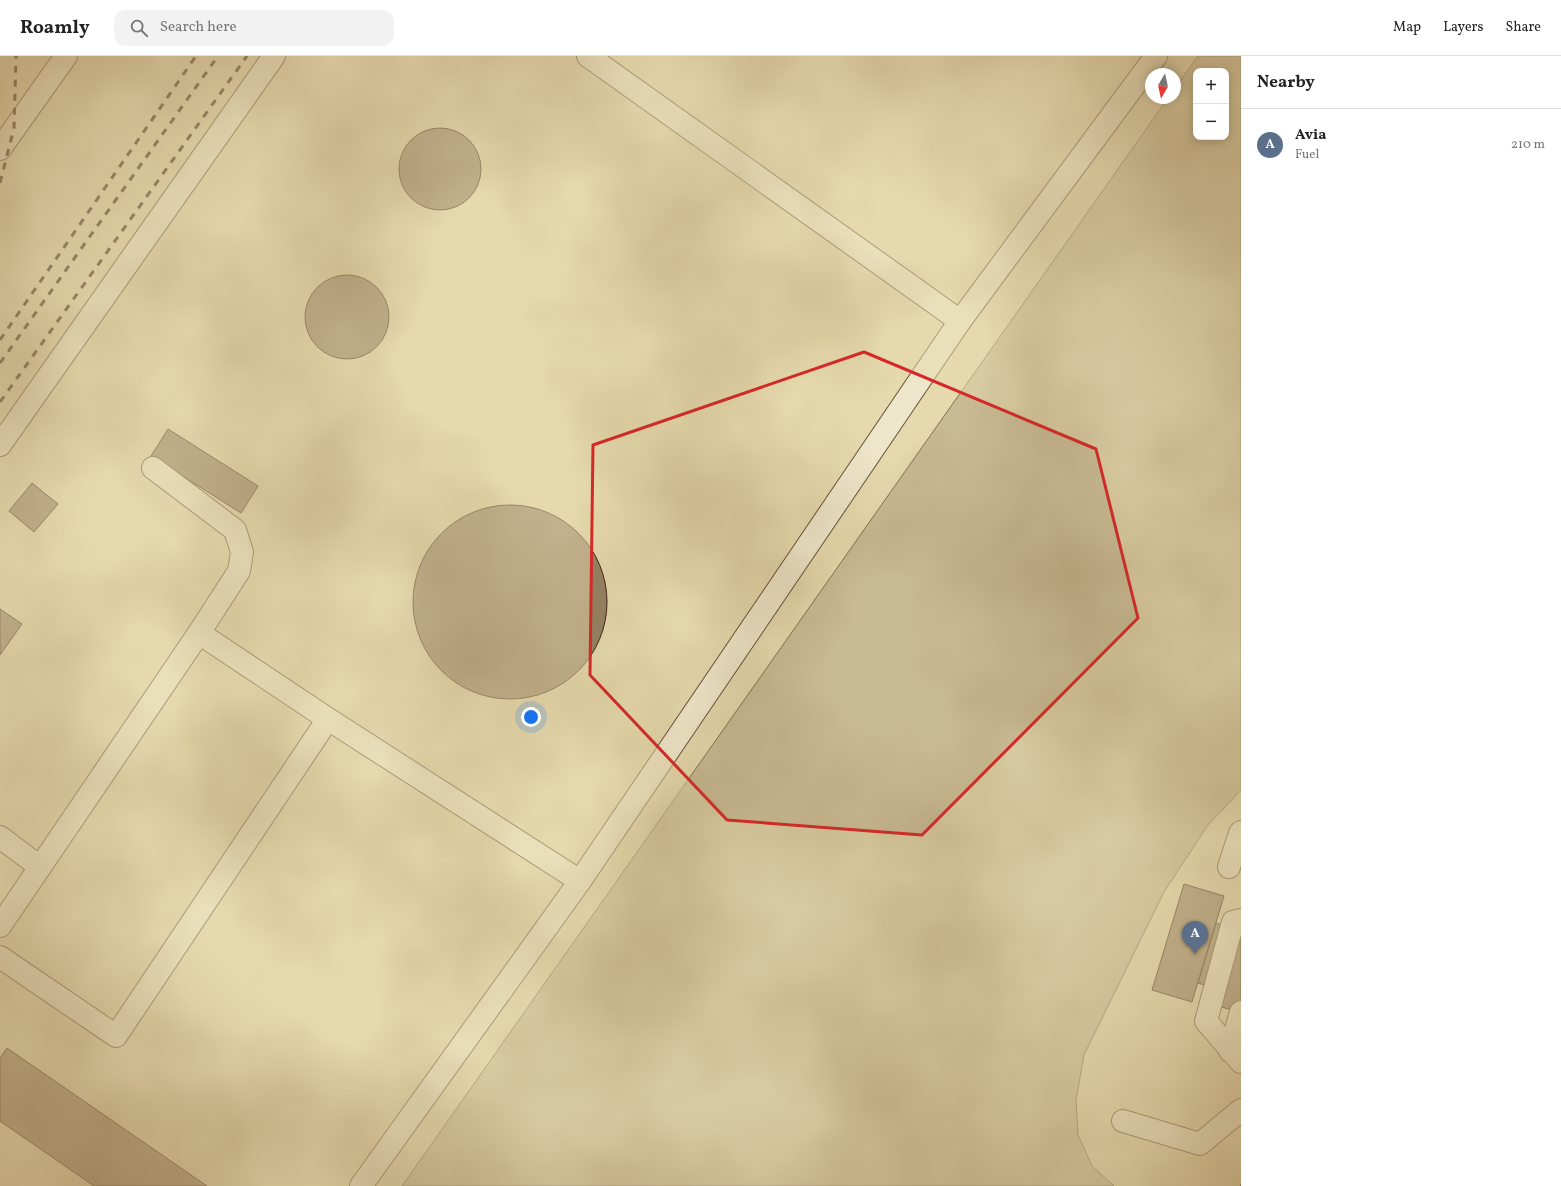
<!DOCTYPE html>
<meta charset="utf-8">
<style>
body{margin:0;font-family:Vollkorn,serif;background:#f2f2f2;color:#222}
.controls{position:absolute;right:12px;top:12px;display:grid;overflow:hidden;border-radius:8px;box-shadow:0 2px 10px #0003}
.controls button{width:36px;height:36px;display:grid;place-items:center;padding:0;border:0;border-bottom:1px solid #e0e0e0;background:#fff;color:#222;font:20px sans-serif}
.compass{position:absolute;left:1145px;top:12px;width:36px;height:36px;border-radius:50%;background:#fff;box-shadow:0 2px 10px #0003;rotate:189deg}
.you{position:absolute;left:531px;top:661px;width:14px;height:14px;margin:-10px;border:3px solid #fff;border-radius:50%;background:#1a73e8;box-shadow:0 0 0 6px #1a73e833}
.badge{display:grid;place-items:center;width:26px;height:26px;border-radius:50%;background:#1a73e8;color:#fff;font-size:13px;font-weight:700}
.pin{position:absolute;translate:-50% -33px;filter:drop-shadow(0 1px 2px #0008)}
.pin::after{content:'';position:absolute;top:21px;width:14px;height:12px;background:inherit;clip-path:polygon(0 0,100% 0,50% 100%)}
.list{margin:0;padding:0;list-style:none}
h2{display:flex;justify-content:space-between;align-items:center;height:52px;margin:0;padding:0 16px;font-size:17px}
h2 small{font-size:13px;font-weight:400;color:#767676}
.list li{display:grid;grid-template-columns:26px 1fr auto;gap:12px;align-items:center;box-sizing:border-box;height:72px;padding:0 16px;border-top:1px solid #e0e0e0}
.list b{display:block;font-size:15px;white-space:nowrap}
.list p{margin:0;font-size:13px;white-space:nowrap;color:#767676}
.list em{font-size:13px;font-style:normal;color:#767676}
.icon{flex:none;width:22px;height:22px;fill:none;stroke:currentColor;stroke-width:2;stroke-linecap:round;stroke-linejoin:round}
.map{position:relative;flex:none;width:1241px;height:1130px;overflow:hidden}
header{display:flex;align-items:center;gap:24px;box-sizing:border-box;height:56px;padding:0 20px;background:#fff;border-bottom:1px solid #e0e0e0}
header strong{font-size:19px}
nav{display:flex;gap:22px;margin-inline-start:auto;font-size:14px}
.search{width:280px;height:36px;background:#f2f2f2;display:flex;align-items:center;gap:10px;box-sizing:border-box;padding:0 14px;border-radius:12px;color:#767676;font-size:15px}
main{display:flex}
aside{flex:1;background:#fff}
.map>svg:first-child{display:block}
.green{fill:#c8ba93;stroke:#826e54;fill-rule:evenodd}
.building{fill:#948264;stroke:#3d2314}
.lines{fill:none;stroke-linecap:round;stroke-linejoin:round}
.minor-casing{stroke:#67503a;stroke-width:24}
.path{stroke:#3d2314;stroke-width:2.5;stroke-dasharray:3 2;stroke-linecap:butt}
.minor{stroke:#eee6ca;stroke-width:22}
.rail{stroke:#3d2314;stroke-width:3;stroke-dasharray:7 7;stroke-linecap:butt}
.marked{fill:none;stroke:#d62828;stroke-width:3;stroke-linejoin:round}
</style>
<header>
<strong>Roamly</strong>
<div class="search"><svg class="icon" aria-label="search" viewBox="0 0 24 24"><circle cx="10" cy="10" r="6"/><path d="M15 15l6 6"/></svg>Search here</div>
<nav><a>Map</a><a>Layers</a><a>Share</a></nav>
</header>
<main>
<div class="map">
<svg width="1241" height="1130" viewBox="0 0 1241 1130">
<rect width="100%" height="100%" fill="#e5d9ad"/>
<filter id="stains"><feTurbulence type="fractalNoise" baseFrequency=".005" numOctaves="4"/><feColorMatrix values="0 0 0 0 .2 0 0 0 0 .09 0 0 0 0 .02 0 0 0 .5 -.17"/></filter>
<radialGradient id="worn" r=".72"><stop offset=".6" stop-color="#630" stop-opacity="0"/><stop offset="1" stop-color="#630" stop-opacity=".3"/></radialGradient>
<path class="green" d="M 1198,0 L 1241,0 L 1241,734 L 1208,769 L 1164,836 L 1084,999 L 1076,1044 L 1078,1079 L 1092,1110 L 1114,1130 L 402,1130 L 1168,42 L 1175,42 L 1175,32 ZM 1196,15 L 1226,15 L 1226,81 L 1196,81 Z"/>
<g class="building">
<circle cx="440" cy="113" r="41"/>
<circle cx="347" cy="261" r="42"/>
<path d="M 168,373 L 258,430 L 241,457 L 151,400 Z"/>
<path d="M 32,427 L 58,448 L 34,476 L 9,455 Z"/>
<circle cx="510" cy="546" r="97"/>
<path d="M 0,553 L 22,568 L 0,599 Z"/>
<path d="M 1184,828 L 1224,840 L 1192,946 L 1152,934 Z"/>
<path d="M 1241,856 L 1241,957 L 1209,947 L 1214,932 L 1198,927 L 1216,867 L 1232,872 Z"/>
<path d="M 7,992 L 207,1130 L 94,1130 L 0,1065 L 0,1002 Z"/>
</g>
<g class="lines">
<g class="minor-casing">
<g id="minor">
<path d="M 588,0 L 960,265"/>
<path d="M 0,93 L 66,0"/>
<path d="M 0,389 L 274,0"/>
<path d="M 153,412 L 235,474 L 242,496 L 239,515 L 199,577"/>
<path d="M 0,781 L 40,811"/>
<path d="M 1229,811 L 1240,777 L 1241,776"/>
<path d="M 1241,864 L 1233,866 L 1206,965 L 1241,1006"/>
<path d="M 0,870 L 199,577 L 328,663 L 580,825"/>
<path d="M 0,901 L 116,980 L 328,663"/>
<path d="M 1230,995 L 1241,956"/>
<path d="M 1123,1065 L 1200,1088 L 1241,1054"/>
<path d="M 361,1130 L 580,825 L 960,265 L 1156,0"/>
</g>
</g>
<path class="path" d="M 1240,1130 L 1241,1130"/>
<use href="#minor" class="minor"/>
<g class="rail">
<path d="M 0,127 L 14,72 L 16,0"/>
<path d="M 0,284 L 196,0"/>
<path d="M 0,307 L 218,0"/>
<path d="M 0,346 L 247,0"/>
</g>
</g>
<path d="M0 0H1241V1130H0ZM 864,296 L 1096,393 L 1138,562 L 922,779 L 727,764 L 590,619 L 593,389 Z" fill="#e5d9ad" fill-opacity=".55" fill-rule="evenodd"/>
<path class="marked" d="M 864,296 L 1096,393 L 1138,562 L 922,779 L 727,764 L 590,619 L 593,389 Z"/>
<rect width="100%" height="100%" filter="url(#stains)"/>
<rect width="100%" height="100%" fill="url(#worn)"/>
</svg>
<div class="controls">
<button>+</button>
<button>−</button>
</div>
<svg class="compass" viewBox="-18 -18 36 36"><path d="M0-13l5 13h-10z" fill="#e53935"/><path d="M0 13l5-13h-10z" fill="#767676"/></svg>
<div class="you"></div>
<div class="pin badge" style="left:1195px;top:898px;background:#5c6f8a">A</div>
</div>
<aside>
<h2>Nearby<small></small></h2>
<ul class="list">
<li><span class="badge" style="background:#5c6f8a">A</span><div><b>Avia</b><p>Fuel</p></div><em>210 m</em></li>
</ul>
</aside>
</main>
